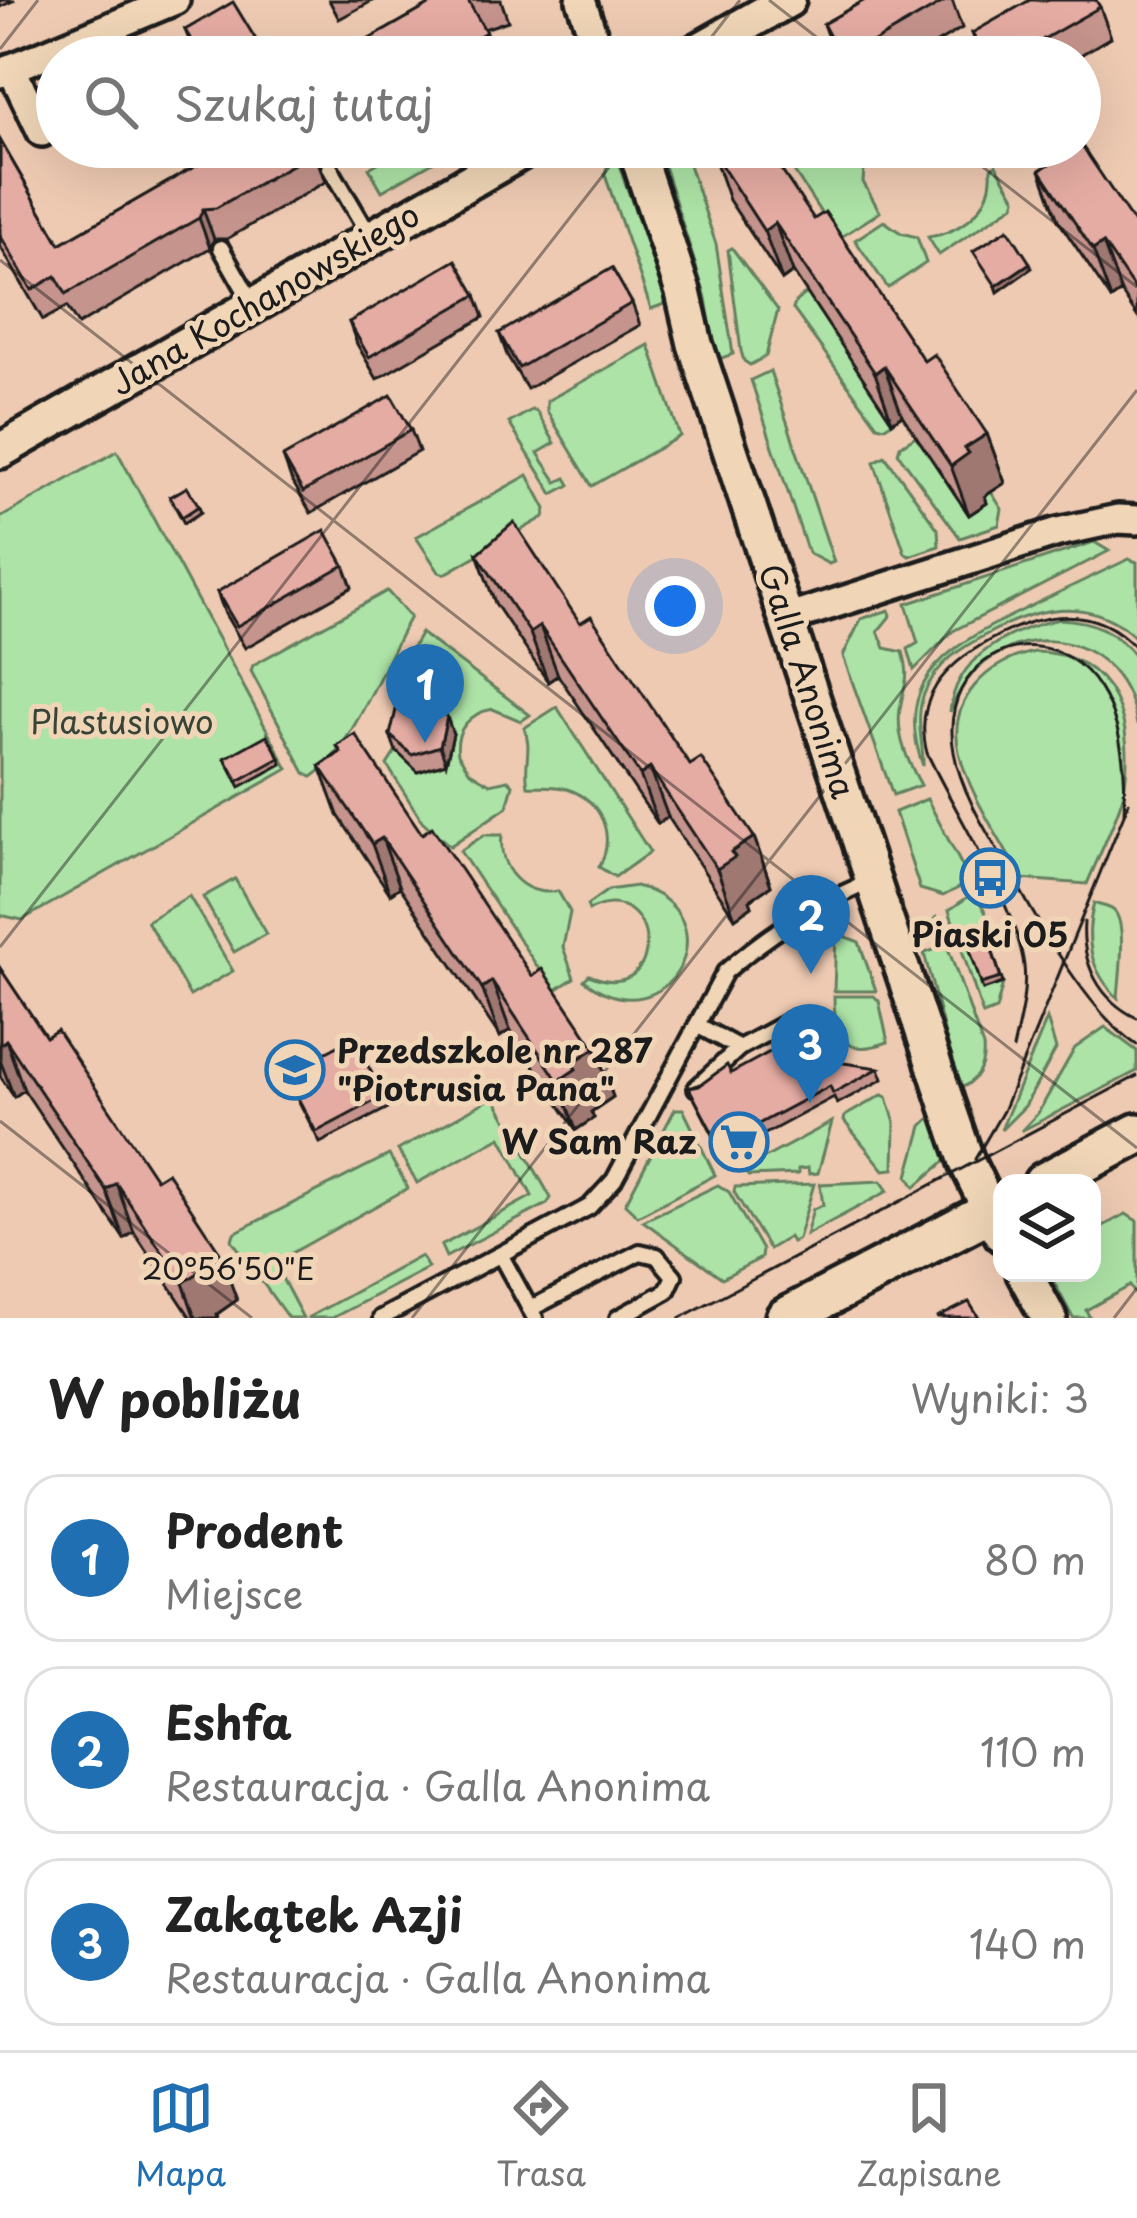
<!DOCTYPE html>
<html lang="pl">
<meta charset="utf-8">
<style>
body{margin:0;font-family:"Playpen Sans",sans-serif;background:#f2f2f2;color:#222}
.controls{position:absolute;right:36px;bottom:36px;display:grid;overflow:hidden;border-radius:24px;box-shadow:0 12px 48px #0002}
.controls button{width:108px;height:108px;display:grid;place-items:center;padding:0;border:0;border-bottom:3px solid #e0e0e0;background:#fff;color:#222;font:60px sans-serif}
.you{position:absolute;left:675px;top:606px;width:42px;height:42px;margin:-30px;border:9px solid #fff;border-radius:50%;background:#1a73e8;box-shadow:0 0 0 18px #1a73e833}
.badge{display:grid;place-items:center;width:78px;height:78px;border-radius:50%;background:#1f6fb2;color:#fff;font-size:39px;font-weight:700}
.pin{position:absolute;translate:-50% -99px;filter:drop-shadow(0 3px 6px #0008)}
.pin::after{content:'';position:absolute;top:63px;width:42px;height:36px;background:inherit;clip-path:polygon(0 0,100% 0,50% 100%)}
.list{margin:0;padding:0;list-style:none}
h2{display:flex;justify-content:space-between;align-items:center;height:156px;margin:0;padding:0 48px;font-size:51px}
h2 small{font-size:39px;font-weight:400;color:#767676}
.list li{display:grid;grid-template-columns:78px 1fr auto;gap:36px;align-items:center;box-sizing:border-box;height:168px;margin:0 24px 24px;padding:0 24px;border:3px solid #e0e0e0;border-radius:36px}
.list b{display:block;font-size:45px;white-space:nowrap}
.list p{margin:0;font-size:39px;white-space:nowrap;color:#767676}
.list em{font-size:39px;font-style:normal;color:#767676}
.icon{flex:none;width:66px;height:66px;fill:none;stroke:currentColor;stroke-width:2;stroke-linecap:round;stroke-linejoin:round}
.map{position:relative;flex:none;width:1137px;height:1318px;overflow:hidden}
.search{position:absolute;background:#fff;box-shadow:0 12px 48px #0002;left:36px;right:36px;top:36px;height:132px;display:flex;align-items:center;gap:30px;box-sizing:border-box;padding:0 42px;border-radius:66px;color:#767676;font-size:45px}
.sheet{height:732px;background:#fff}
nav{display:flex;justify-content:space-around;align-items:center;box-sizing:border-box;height:168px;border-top:3px solid #e0e0e0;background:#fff;font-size:33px;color:#767676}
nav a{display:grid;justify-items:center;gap:6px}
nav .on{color:#1f6fb2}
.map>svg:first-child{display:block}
.green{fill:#ade3a6;stroke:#648061;stroke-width:3}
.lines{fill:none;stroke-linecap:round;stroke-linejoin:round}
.service-casing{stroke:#1c1c1c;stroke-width:22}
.minor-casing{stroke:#1c1c1c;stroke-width:36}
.tertiary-casing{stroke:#1c1c1c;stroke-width:42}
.secondary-casing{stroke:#1c1c1c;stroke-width:48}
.service{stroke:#f0d6b7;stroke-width:14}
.minor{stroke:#f0d6b7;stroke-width:27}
.tertiary{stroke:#f0d6b7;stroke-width:33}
.secondary{stroke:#f0d6b7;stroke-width:39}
.tram{stroke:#1c1c1c;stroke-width:3}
.wall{fill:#c5948c;stroke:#1c1c1c;stroke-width:3}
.shaded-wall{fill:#a07872;stroke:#1c1c1c;stroke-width:3}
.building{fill:#e5aca3;stroke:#1c1c1c;stroke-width:3}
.ticks{fill:none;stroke:#1c1c1c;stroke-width:3;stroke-opacity:0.45}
.labels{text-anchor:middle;stroke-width:10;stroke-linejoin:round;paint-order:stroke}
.street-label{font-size:33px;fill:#1c1c1c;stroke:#f0d6b7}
.park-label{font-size:33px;fill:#394438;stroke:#f0d6b7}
.poi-label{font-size:33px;font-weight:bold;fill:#1c1c1c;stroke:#f0d6b7}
.ticks-label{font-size:30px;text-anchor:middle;fill:#1c1c1c;stroke:#f0d6b7;stroke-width:10;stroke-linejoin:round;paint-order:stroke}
</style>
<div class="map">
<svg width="1137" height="1318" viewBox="0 0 1137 1318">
<rect width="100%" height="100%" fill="#eecab2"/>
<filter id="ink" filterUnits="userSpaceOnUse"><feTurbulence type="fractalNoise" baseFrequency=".00833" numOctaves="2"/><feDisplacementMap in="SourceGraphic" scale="24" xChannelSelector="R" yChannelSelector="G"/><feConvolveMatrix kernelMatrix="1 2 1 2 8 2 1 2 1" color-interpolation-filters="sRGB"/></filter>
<g filter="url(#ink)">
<g class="green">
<path d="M 407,147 L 459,147 L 382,191 L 369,168 Z"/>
<path d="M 658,147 L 683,147 L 716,244 L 733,354 L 716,360 L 706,298 Z"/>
<path d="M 778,147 L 866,147 L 863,182 L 880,212 L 838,239 Z"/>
<path d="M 618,162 L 667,303 L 651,309 L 605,175 L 607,166 Z"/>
<path d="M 996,165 L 1016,198 L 1014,205 L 939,255 L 928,237 C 963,232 994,206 991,168 Z"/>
<path d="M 884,221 L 901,233 L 917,237 L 926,263 L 888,288 L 855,240 Z"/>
<path d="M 732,248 L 778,310 L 766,356 L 750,365 L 744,361 L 741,351 L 728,250 Z"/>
<path d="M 807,293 L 893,422 L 885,427 L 877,425 L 793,309 L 796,301 Z"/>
<path d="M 649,345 L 680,436 L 592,486 L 547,411 L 547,401 Z"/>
<path d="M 770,371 L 834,562 L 829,564 L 808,553 L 751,380 Z"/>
<path d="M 532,410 L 537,412 L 555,443 L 538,453 L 557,482 L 566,478 L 570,485 L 553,494 L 509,423 Z"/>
<path d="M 916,436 L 968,514 L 986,503 L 981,494 L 991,492 L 1002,509 L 999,525 L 960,538 L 898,453 L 900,446 Z"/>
<path d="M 117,451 L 288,769 L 22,920 L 0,915 L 0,518 Z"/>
<path d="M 885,456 L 938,529 L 939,546 L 909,556 L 905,553 L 874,462 Z"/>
<path d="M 528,475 L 546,509 L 544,517 L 445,574 L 439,572 L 416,537 Z"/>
<path d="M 1094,542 L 1109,551 L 953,631 L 914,670 L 908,649 L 918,643 L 906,604 Z"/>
<path d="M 1129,559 L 1137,562 L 1137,639 C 1094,596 1040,605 991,632 C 962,647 937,662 924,694 C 914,721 924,743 923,766 C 890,675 957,642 1027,608 C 1061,591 1095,575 1129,559 Z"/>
<path d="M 387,591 L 410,617 C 386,659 351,751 312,777 L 305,773 L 251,671 L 253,665 Z"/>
<path d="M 889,610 L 891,615 L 878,631 L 885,648 L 903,652 C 911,680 904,683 900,709 C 896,736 908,762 921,785 L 893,795 L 843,656 L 861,619 Z"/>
<path d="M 1059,619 C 1092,620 1117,631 1137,659 L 1137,725 C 1119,615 985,615 950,712 C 955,656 1010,630 1059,619 Z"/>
<path d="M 421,633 L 530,715 L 521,721 L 493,709 C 470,713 454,730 458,754 L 470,772 L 490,784 L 508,780 L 513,785 L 507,807 L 450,846 L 422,821 L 387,765 L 396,751 L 401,667 L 411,669 L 419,654 L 412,648 Z"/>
<path d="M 1035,652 C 1116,653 1137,726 1123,796 C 1114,826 1099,855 1087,884 L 1021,879 C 1001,839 969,795 959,752 C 947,700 988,660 1035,652 Z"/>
<path d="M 557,707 L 650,852 L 615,877 L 599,867 C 616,836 602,800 567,789 C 554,785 541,787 528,786 C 523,764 533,748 524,728 Z"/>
<path d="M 927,799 L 969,879 L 968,883 L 943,896 L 920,889 L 895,812 Z"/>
<path d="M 484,835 L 502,835 C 498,869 523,897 558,891 L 570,912 L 563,947 L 574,978 L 556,990 L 551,987 L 460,851 Z"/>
<path d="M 235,879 L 266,934 L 234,952 L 203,897 Z"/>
<path d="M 636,886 C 737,913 669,1046 584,980 L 589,975 C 670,1009 661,875 589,910 L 587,905 L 608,890 Z"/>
<path d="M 975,892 L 994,929 L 983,989 L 1003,983 L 996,1010 L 983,1015 L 949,910 Z"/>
<path d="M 189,896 L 233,971 L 190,996 L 147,921 Z"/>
<path d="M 1094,903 C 1100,906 1108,906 1113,910 C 1128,921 1119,980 1118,998 C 1090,971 1084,940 1094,903 Z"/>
<path d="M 937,917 L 983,1047 C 985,1067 977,1081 959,1089 L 924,953 L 940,948 L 931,922 Z"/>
<path d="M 836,933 L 859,942 L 876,991 L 834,991 Z"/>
<path d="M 834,996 L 874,996 L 879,1001 L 888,1042 C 844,1058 834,1038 834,996 Z"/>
<path d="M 1047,1019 L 1056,1049 L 1025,1106 L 1001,1130 Z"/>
<path d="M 1105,1027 L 1137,1051 L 1137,1071 L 1021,1131 L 1038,1113 L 1075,1048 Z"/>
<path d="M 882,1095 L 887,1097 L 895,1123 L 894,1169 L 884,1170 L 844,1121 L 845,1116 Z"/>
<path d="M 488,1100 L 496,1101 L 551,1198 L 547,1204 L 446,1257 L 441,1246 L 532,1196 L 501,1137 L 417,1183 L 398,1150 Z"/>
<path d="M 675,1109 L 683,1109 L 715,1175 L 638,1216 L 625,1204 Z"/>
<path d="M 936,1112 L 951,1156 L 915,1187 L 908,1176 L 922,1126 Z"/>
<path d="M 832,1122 L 818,1173 L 809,1174 L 808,1168 L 798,1169 L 798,1174 L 748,1176 L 744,1169 Z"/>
<path d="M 389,1155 L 408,1188 L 274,1263 L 303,1318 L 288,1318 L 232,1240 L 234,1233 Z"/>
<path d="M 881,1181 L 888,1191 L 806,1235 L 813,1209 L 823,1205 L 820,1184 Z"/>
<path d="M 814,1184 L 798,1239 L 792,1242 L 789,1237 L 769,1249 L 734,1192 L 735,1187 Z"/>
<path d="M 718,1185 L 729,1192 L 762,1250 L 761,1258 L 722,1278 L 643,1221 Z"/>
<path d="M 1126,1214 L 1137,1221 L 1137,1297 L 1130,1286 L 1086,1310 L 1090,1318 L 1073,1318 L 1049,1273 L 1092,1273 L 1092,1232 Z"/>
<path d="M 421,1256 L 428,1268 L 332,1318 L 307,1318 Z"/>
</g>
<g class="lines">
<g class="service-casing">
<g id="service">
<path d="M 330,168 L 371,238"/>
<path d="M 221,248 L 254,306"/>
<path d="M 697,1025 L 739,1048 L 793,1019"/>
<path d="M 696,1088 L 739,1048"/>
<path d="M 501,1256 L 535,1318"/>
<path d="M 530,1309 L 640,1252 L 657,1256 L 674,1276 L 667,1291 L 618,1318"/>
<path d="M 381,1318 L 589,1207 L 614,1180 L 725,972 C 768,934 819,902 872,881"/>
</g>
</g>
<g class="minor-casing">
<g id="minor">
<path d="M 581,0 L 600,57"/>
<path d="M 11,68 L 42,132"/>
<path d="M 0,73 L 175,0"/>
<path d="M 786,619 L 1058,532 L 1118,519 L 1137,520"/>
</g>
</g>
<g class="tertiary-casing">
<g id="tertiary">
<path d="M 687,57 L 788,0"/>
<path d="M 635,147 L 683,292 L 695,344 L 946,1101 L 968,1165 L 1002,1235"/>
<path d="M 0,451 L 530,147"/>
<path d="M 1024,1273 L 1049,1318"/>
</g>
</g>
<g class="secondary-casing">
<g id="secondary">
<path d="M 1044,1183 L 1137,1134"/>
<path d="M 786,1318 L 1002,1205"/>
</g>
</g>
<use href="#service" class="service"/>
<use href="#minor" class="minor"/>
<use href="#tertiary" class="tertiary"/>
<use href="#secondary" class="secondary"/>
<g class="tram">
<path d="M 1124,813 C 1137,583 929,620 954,752 C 962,798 995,844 1017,884 C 1042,930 1093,1017 1137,1045"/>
<path d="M 1084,922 C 1081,963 1099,1000 1137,1018"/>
<path d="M 1013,1049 C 1019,1021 1027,995 1024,966 C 1017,907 954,811 927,753 C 913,698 945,665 990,640 C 1040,612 1095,602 1137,649"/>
<path d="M 975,1159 L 1003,1111 L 1129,802"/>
<path d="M 680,1318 L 1137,1076"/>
</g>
</g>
<g class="wall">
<path d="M 0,0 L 15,0 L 0,7 Z"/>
<path d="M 329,0 L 374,0 L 339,19 Z"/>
<path d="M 438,0 L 501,0 L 508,21 L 484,29 L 495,57 L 338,57 Z"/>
<path d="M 865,0 L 952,0 L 962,28 L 913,57 L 835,57 L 823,24 Z"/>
<path d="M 1100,7 L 1111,37 L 1077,57 L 980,57 L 972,33 Z"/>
<path d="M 185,30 L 261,48 L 264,57 L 196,57 Z"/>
<path d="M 0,140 L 60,244 L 229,147 L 345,147 L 323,159 L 319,164 L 325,182 L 227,239 L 214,239 L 210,248 L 78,325 L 67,307 L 43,320 L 0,246 Z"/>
<path d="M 712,151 L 814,219 L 924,361 L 987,434 L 1005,483 L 985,496 L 987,503 L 969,515 L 902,415 L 892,422 L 793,272 L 782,280 L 729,200 Z"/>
<path d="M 1058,151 L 1137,228 L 1137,316 L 1121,292 L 1111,299 L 1058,220 L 1040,170 L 1060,157 Z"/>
<path d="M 476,295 L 484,317 L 377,379 L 357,344 L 349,322 Z"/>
<path d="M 632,303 L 640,325 L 527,389 L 507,355 L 499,333 Z"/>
<path d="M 411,430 L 419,451 L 311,513 L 291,479 L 283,457 Z"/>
<path d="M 170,497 L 199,506 L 201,512 L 184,523 Z"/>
<path d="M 477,554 L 580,623 L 690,765 L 754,837 L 771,886 L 750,900 L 752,906 L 735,918 L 668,817 L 658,824 L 558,675 L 548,682 L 495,603 Z"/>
<path d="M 344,565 L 352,587 L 245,648 L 225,614 L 217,592 Z"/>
<path d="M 453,734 L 446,763 L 418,772 L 396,751 L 390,735 Z"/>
<path d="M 337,746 L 422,834 L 532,976 L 595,1048 L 613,1097 L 591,1112 L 594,1118 L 576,1130 L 510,1030 L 500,1037 L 400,887 L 390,894 L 338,815 L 320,766 L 340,752 Z"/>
<path d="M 225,758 L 280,758 L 282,764 L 240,787 Z"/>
<path d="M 990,944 L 1003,983 L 983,990 L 981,984 Z"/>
<path d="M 0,968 L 46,1037 L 237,1300 L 217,1314 L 218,1318 L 191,1318 L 134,1232 L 124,1239 L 24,1090 L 14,1097 L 0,1076 Z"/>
<path d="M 879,1068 L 883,1079 L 837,1104 L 834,1097 L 724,1156 L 689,1088 L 731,1073 Z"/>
<path d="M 285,1074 L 384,1096 L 388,1108 L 320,1143 Z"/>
</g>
<g class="shaded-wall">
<path d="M 310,147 L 319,147 L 323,159 L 319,164 Z"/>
<path d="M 203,209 L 214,239 L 210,248 L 199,218 Z"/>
<path d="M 775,223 L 793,272 L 782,280 L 764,231 Z"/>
<path d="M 1103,243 L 1121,292 L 1111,299 L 1093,250 Z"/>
<path d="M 1030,263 L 1032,268 L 998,292 L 996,286 Z"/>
<path d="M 884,366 L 902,415 L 892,422 L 875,373 Z"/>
<path d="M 987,434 L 1005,483 L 985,496 L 987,503 L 969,515 L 951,466 L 965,448 Z"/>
<path d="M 540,626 L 558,675 L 548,682 L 530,633 Z"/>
<path d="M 447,717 L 453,734 L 446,763 L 440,746 Z"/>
<path d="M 650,768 L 668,817 L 658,824 L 640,775 Z"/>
<path d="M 754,837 L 771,886 L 750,900 L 752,906 L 735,918 L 717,869 L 731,852 Z"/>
<path d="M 382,838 L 400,887 L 390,894 L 372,844 Z"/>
<path d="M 492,981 L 510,1030 L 500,1037 L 482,988 Z"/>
<path d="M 6,1040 L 24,1090 L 14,1097 L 0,1060 L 0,1045 Z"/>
<path d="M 595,1048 L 613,1097 L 591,1112 L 594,1118 L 576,1130 L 558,1081 L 572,1063 Z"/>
<path d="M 116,1183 L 134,1232 L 124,1239 L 106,1190 Z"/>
<path d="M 219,1251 L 237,1300 L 217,1314 L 218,1318 L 195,1318 L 183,1283 L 197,1265 Z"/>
</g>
<g class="building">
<path d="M 438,0 L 470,0 L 468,1 L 486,32 L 441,57 L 338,57 Z"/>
<path d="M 865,0 L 947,0 L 848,57 L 841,57 L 823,24 Z"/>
<path d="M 1030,0 L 1096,0 L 1100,7 L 1012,57 L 985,57 L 972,33 Z"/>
<path d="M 233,2 L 261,48 L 246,57 L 202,57 L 185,30 Z"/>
<path d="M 0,140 L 60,244 L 229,147 L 312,147 L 314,152 L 216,208 L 203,209 L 199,218 L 66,294 L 56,276 L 32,290 L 0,235 Z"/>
<path d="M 1080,143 L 1137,228 L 1137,293 L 1103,243 L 1093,250 L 1040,170 L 1062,156 L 1058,151 L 1064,147 L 1080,147 Z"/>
<path d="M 718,147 L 766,147 L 814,219 L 825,212 L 924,361 L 934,354 L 987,434 L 965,448 L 969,453 L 951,466 L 884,366 L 875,373 L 775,223 L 764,231 L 712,151 Z"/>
<path d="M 1008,229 L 1030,263 L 996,286 L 973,251 Z"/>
<path d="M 456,260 L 476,295 L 369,357 L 349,322 Z"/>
<path d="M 612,268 L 632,303 L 519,368 L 499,333 Z"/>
<path d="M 391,395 L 411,430 L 303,492 L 283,457 Z"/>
<path d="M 187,487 L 199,506 L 182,517 L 170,497 Z"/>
<path d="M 514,522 L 580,623 L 591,616 L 690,765 L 701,758 L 754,837 L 731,852 L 735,857 L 717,869 L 650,768 L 640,775 L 540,626 L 530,633 L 477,554 Z"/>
<path d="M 325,530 L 344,565 L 237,626 L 217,592 Z"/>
<path d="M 425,697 L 447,717 L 440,746 L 412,755 L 390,735 L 397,706 Z"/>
<path d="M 355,734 L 422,834 L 432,827 L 532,976 L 542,969 L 595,1048 L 572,1063 L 576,1069 L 558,1081 L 492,981 L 482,988 L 382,838 L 372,844 L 320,766 L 341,752 L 337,746 Z"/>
<path d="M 267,735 L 280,758 L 238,781 L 225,758 Z"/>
<path d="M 990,944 L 1001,978 L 981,984 L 970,950 Z"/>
<path d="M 0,968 L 46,1037 L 57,1030 L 156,1179 L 167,1172 L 219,1251 L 197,1265 L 201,1271 L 183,1283 L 116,1183 L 106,1190 L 6,1040 L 0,1045 Z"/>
<path d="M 803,1034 L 822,1070 L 837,1062 L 879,1068 L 833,1093 L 830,1086 L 719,1145 L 689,1088 L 699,1086 L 727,1065 L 731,1073 Z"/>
<path d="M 353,1038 L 384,1096 L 316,1132 L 285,1074 Z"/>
<path d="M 969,1302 L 979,1318 L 937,1318 Z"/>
</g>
</g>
<path class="ticks" d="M 769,0 L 842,57M 0,49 L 38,0M 696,57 L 740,0M 957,147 L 1137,287M 0,260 L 1137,1148M 0,947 L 625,147M 0,1121 L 252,1318M 412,1318 L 1137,390M 1114,1318 L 1137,1288"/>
<defs>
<g id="bus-ring" transform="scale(3)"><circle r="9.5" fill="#f0d6b7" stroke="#1f6fb2" stroke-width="1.5"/><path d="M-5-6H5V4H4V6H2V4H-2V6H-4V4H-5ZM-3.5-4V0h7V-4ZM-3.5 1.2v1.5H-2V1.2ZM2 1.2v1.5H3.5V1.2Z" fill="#1f6fb2"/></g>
<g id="school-ring" transform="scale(3)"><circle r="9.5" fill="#f0d6b7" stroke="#1f6fb2" stroke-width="1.5"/><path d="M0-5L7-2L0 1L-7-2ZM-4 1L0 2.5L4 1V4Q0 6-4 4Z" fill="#1f6fb2"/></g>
<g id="supermarket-ring" transform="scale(3)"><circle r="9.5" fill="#f0d6b7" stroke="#1f6fb2" stroke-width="1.5"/><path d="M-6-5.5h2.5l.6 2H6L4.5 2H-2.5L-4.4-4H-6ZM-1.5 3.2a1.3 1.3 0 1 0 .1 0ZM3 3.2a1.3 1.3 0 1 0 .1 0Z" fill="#1f6fb2"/></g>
</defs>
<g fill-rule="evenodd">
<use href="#bus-ring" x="990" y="878"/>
<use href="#school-ring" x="295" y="1070"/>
<use href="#supermarket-ring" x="739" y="1142"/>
</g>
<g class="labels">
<g class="street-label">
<text transform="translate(265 299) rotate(-30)" y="12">Jana Kochanowskiego</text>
<text transform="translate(807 681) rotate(72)" y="12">Galla Anonima</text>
</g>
<g class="park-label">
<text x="122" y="734">Plastusiowo</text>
</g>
<g class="poi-label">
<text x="990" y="947">Piaski 05</text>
<text x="337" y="1063" text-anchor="start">Przedszkole nr 287<tspan x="337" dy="38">"Piotrusia Pana"</tspan></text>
<text x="697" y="1154" text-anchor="end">W Sam Raz</text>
</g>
</g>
<g class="ticks-label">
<text x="228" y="1280">20°56'50"E</text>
</g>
</svg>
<div class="controls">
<button><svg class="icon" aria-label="layers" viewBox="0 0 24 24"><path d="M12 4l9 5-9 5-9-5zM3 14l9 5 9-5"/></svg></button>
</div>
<div class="you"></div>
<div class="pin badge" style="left:425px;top:743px">1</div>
<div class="pin badge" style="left:811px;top:974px">2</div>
<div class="pin badge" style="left:810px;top:1103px">3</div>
<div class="search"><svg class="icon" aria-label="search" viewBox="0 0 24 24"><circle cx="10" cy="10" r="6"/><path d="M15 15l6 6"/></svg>Szukaj tutaj</div>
</div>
<section class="sheet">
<h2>W pobliżu<small>Wyniki: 3</small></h2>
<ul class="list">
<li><span class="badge">1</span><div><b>Prodent</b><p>Miejsce</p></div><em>80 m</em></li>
<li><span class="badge">2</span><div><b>Eshfa</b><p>Restauracja · Galla Anonima</p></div><em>110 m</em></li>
<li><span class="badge">3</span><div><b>Zakątek Azji</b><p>Restauracja · Galla Anonima</p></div><em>140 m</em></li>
</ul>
</section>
<nav>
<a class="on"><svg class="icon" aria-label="map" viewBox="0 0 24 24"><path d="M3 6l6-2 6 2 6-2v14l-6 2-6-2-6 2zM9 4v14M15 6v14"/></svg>Mapa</a>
<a><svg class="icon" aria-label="directions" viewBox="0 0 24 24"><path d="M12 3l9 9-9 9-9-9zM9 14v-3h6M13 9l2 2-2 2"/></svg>Trasa</a>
<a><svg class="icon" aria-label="saved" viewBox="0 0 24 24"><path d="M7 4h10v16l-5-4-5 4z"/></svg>Zapisane</a>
</nav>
